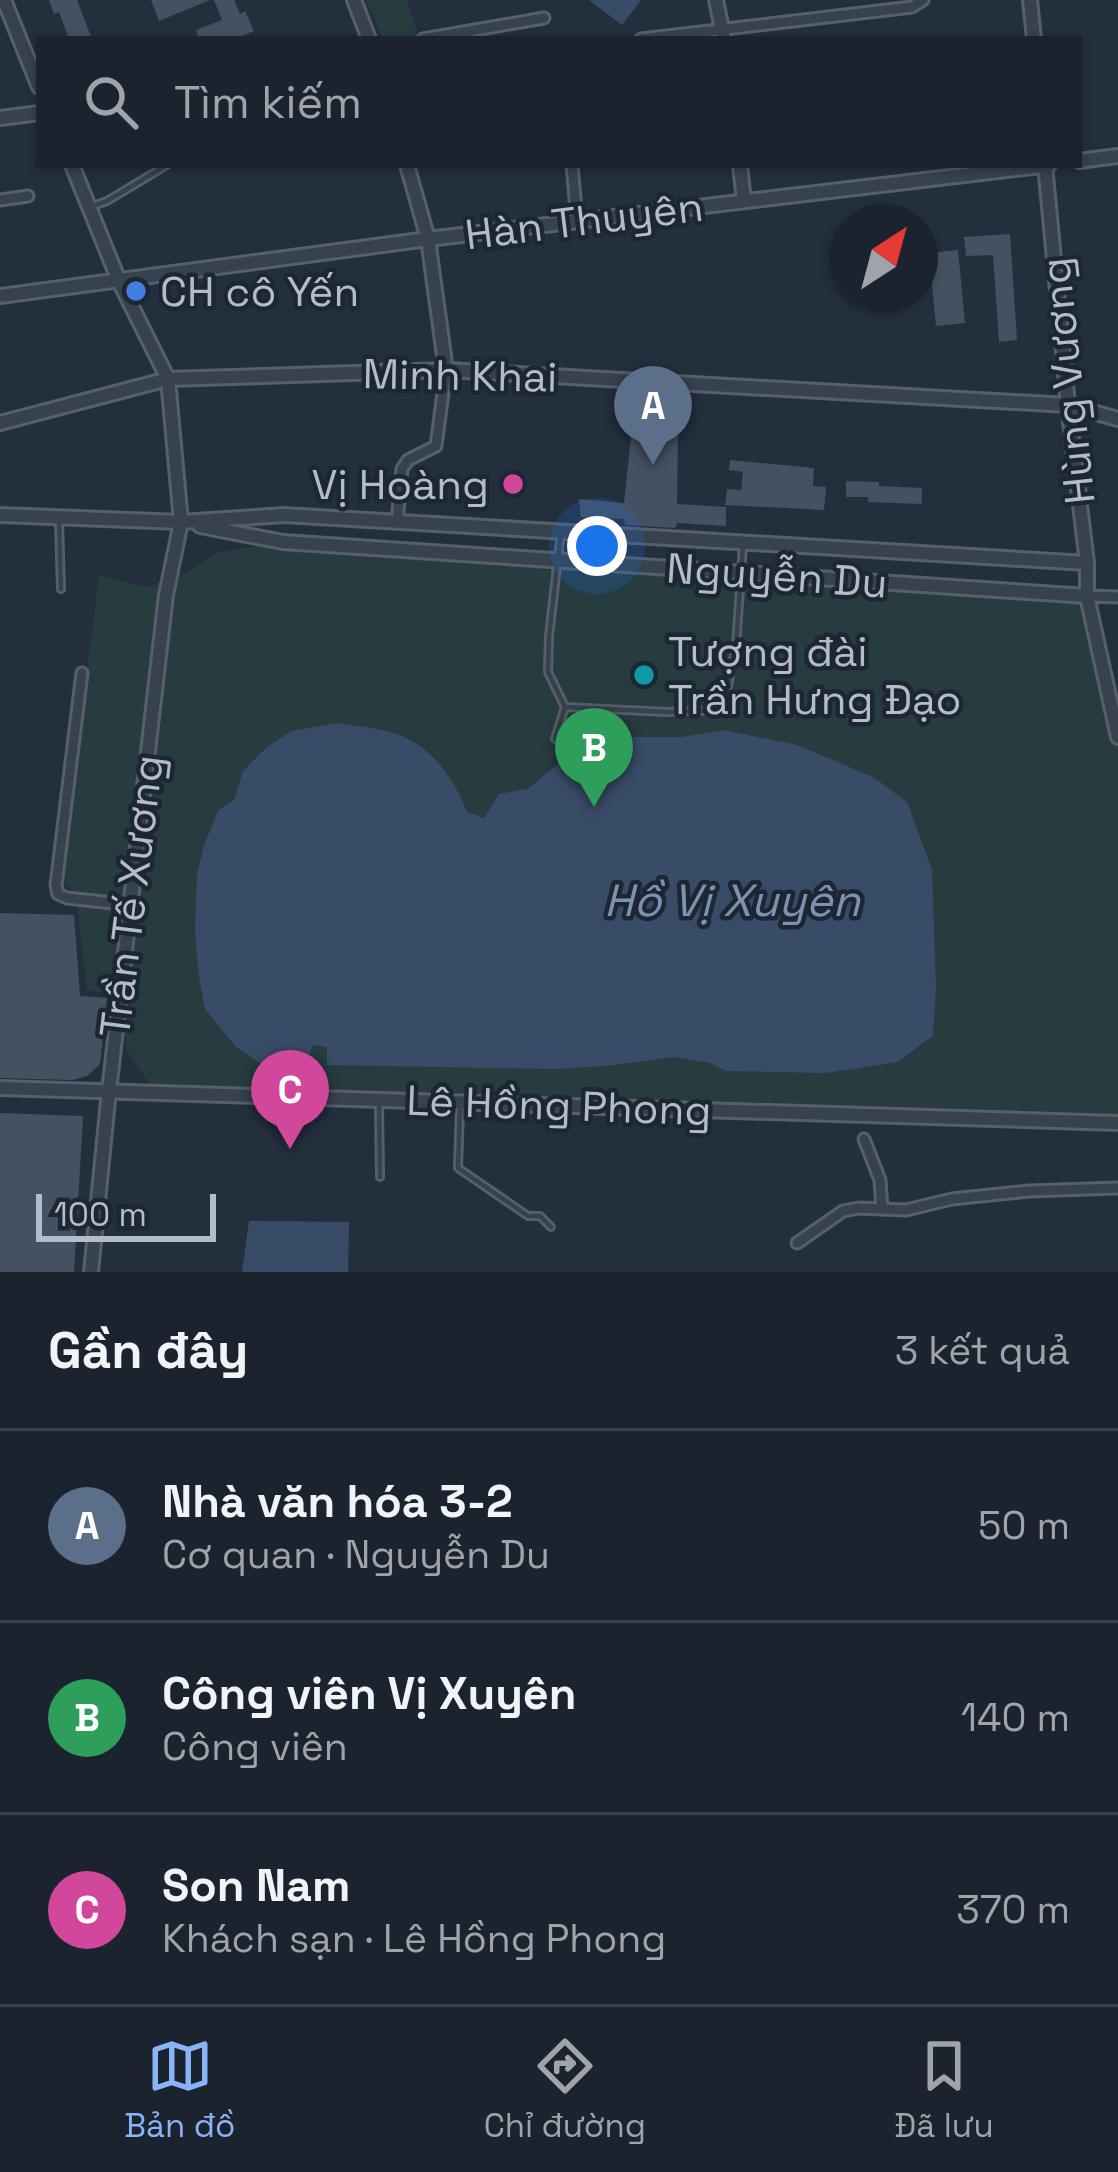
<!DOCTYPE html>
<html lang="vi">
<meta charset="utf-8">
<style>
body{margin:0;font-family:"Space Grotesk",sans-serif;background:#282f3a;color:#f1f3f6}
.compass{position:absolute;left:830px;top:204px;width:108px;height:108px;border-radius:50%;background:#1b232e;box-shadow:0 3px 9px #0004;rotate:36deg}
.scale{position:absolute;left:36px;bottom:30px;width:180px;box-sizing:border-box;padding-left:12px;border:6px solid #b4bcc9;border-top:0;font-size:33px;line-height:42px;white-space:nowrap;color:#b4bcc9;-webkit-text-stroke:9px #1d2633;paint-order:stroke}
.you{position:absolute;left:597px;top:546px;width:42px;height:42px;margin:-30px;border:9px solid #fff;border-radius:50%;background:#1a73e8;box-shadow:0 0 0 18px #1a73e833}
.badge{display:grid;place-items:center;width:78px;height:78px;border-radius:50%;background:#8ab4f8;color:#fff;font-size:39px;font-weight:700}
.pin{position:absolute;translate:-50% -99px;filter:drop-shadow(0 3px 6px #0008)}
.pin::after{content:'';position:absolute;top:63px;width:42px;height:36px;background:inherit;clip-path:polygon(0 0,100% 0,50% 100%)}
.list{margin:0;padding:0;list-style:none}
h2{display:flex;justify-content:space-between;align-items:center;height:156px;margin:0;padding:0 48px;font-size:51px}
h2 small{font-size:39px;font-weight:400;color:#a0a4aa}
.list li{display:grid;grid-template-columns:78px 1fr auto;gap:36px;align-items:center;box-sizing:border-box;height:192px;padding:0 48px;border-top:3px solid #39404a}
.list b{display:block;font-size:45px;white-space:nowrap}
.list p{margin:0;font-size:39px;white-space:nowrap;color:#a0a4aa}
.list em{font-size:39px;font-style:normal;color:#a0a4aa}
.icon{flex:none;width:66px;height:66px;fill:none;stroke:currentColor;stroke-width:2;stroke-linecap:round;stroke-linejoin:round}
.map{position:relative;flex:none;width:1118px;height:1272px;overflow:hidden}
.search{position:absolute;background:#1b232e;box-shadow:0 3px 9px #0004;left:36px;right:36px;top:36px;height:132px;display:flex;align-items:center;gap:30px;box-sizing:border-box;padding:0 42px;border-radius:0px;color:#a0a4aa;font-size:45px}
.sheet{height:732px;background:#1b232e}
nav{display:flex;justify-content:space-around;align-items:center;box-sizing:border-box;height:168px;border-top:3px solid #39404a;background:#1b232e;font-size:33px;color:#a0a4aa}
nav a{display:grid;justify-items:center;gap:6px}
nav .on{color:#8ab4f8}
.map>svg:first-child{display:block}
.green{fill:#263c3f}
.water{fill:#394c67}
.building{fill:#455162}
.lines{fill:none;stroke-linecap:round;stroke-linejoin:round}
.service-casing{stroke:#565f6c;stroke-width:10}
.minor-casing{stroke:#565f6c;stroke-width:15}
.tertiary-casing{stroke:#565f6c;stroke-width:18}
.service{stroke:#38414e;stroke-width:4.5}
.minor{stroke:#38414e;stroke-width:9}
.tertiary{stroke:#38414e;stroke-width:12}
.shop-dot{fill:#3f7fe0;stroke:#1d2633;stroke-width:4.5}
.hotel-dot{fill:#d1479c;stroke:#1d2633;stroke-width:4.5}
.culture-dot{fill:#0f9aa8;stroke:#1d2633;stroke-width:4.5}
.labels{text-anchor:middle;stroke-width:9;stroke-linejoin:round;paint-order:stroke}
.street-label{font-size:42px;fill:#b4bcc9;stroke:#1d2633}
.poi-label{font-size:42px;fill:#b4bcc9;stroke:#1d2633;text-anchor:start}
.water-label{font-size:45px;font-style:italic;fill:#7c92b1;stroke:#1d2633}
</style>
<div class="map">
<svg width="1118" height="1272" viewBox="0 0 1118 1272">
<rect width="100%" height="100%" fill="#242f3e"/>
<g class="green">
<path d="M 366,0 L 409,0 L 407,2 L 419,38 L 383,39 Z"/>
<path d="M 283,542 L 1087,596 L 1118,737 L 1118,1123 L 153,1089 L 127,1051 L 120,997 L 87,989 L 76,897 L 61,876 L 99,575 L 146,587 L 186,573 L 219,552 Z"/>
</g>
<g class="water">
<path d="M 589,0 L 641,0 L 622,25 Z"/>
<path d="M 338,723 C 359,727 387,728 406,738 C 437,753 455,782 467,812 L 484,818 L 499,794 L 528,789 L 570,754 L 635,737 L 681,737 L 724,730 L 797,745 L 873,777 L 907,802 L 932,870 L 936,987 L 933,1036 L 897,1062 L 826,1073 L 726,1071 L 710,1063 L 674,1057 L 606,1066 L 555,1069 L 327,1065 L 327,1047 L 312,1045 L 307,1067 L 267,1068 L 235,1046 L 205,1009 L 198,971 L 195,930 L 197,875 L 204,845 L 218,811 L 234,800 L 243,771 L 266,748 L 291,731 Z"/>
<path d="M 249,1221 L 349,1222 L 348,1272 L 242,1272 Z"/>
</g>
<g class="building">
<path d="M 49,0 L 77,0 L 92,39 L 69,39 L 59,12 L 54,14 Z"/>
<path d="M 151,0 L 210,0 L 159,21 Z"/>
<path d="M 214,0 L 234,0 L 240,14 L 245,11 L 254,31 L 235,39 L 199,39 L 196,30 L 222,20 Z"/>
<path d="M 1010,234 L 1017,340 L 999,342 L 993,255 L 966,256 L 964,237 Z"/>
<path d="M 958,250 L 965,323 L 936,326 L 929,253 Z"/>
<path d="M 632,428 L 678,431 L 677,504 L 726,507 L 726,526 L 677,523 L 675,528 L 625,525 L 624,519 L 581,517 L 579,499 L 624,503 Z"/>
<path d="M 730,460 L 814,468 L 813,486 L 826,487 L 824,510 L 725,505 L 727,489 L 741,490 L 743,472 L 729,470 Z"/>
<path d="M 846,481 L 879,482 L 879,486 L 922,488 L 922,504 L 868,502 L 868,497 L 846,497 Z"/>
<path d="M 0,913 L 74,915 L 80,996 L 107,998 L 100,1064 L 87,1076 L 73,1080 L 0,1078 Z"/>
<path d="M 0,1113 L 83,1116 L 74,1272 L 0,1272 Z"/>
</g>
<g class="lines">
<g class="service-casing">
<g id="service">
<path d="M 90,207 L 107,201 L 167,165"/>
<path d="M 59,522 L 61,589"/>
<path d="M 561,532 L 549,636 L 548,672 L 565,707 L 667,712 L 723,710 L 736,646 L 743,545"/>
<path d="M 555,739 L 565,707"/>
<path d="M 379,1105 L 380,1177"/>
<path d="M 460,1108 L 458,1168 L 528,1216 L 540,1216 L 551,1227"/>
</g>
</g>
<g class="minor-casing">
<g id="minor">
<path d="M 423,39 L 544,18"/>
<path d="M 641,39 L 912,7 L 923,0"/>
<path d="M 572,165 L 577,221"/>
<path d="M 0,200 L 28,196"/>
<path d="M 397,522 L 402,469 L 408,460 L 436,446 L 446,370"/>
<path d="M 1087,596 L 1118,597"/>
<path d="M 82,673 L 56,885 L 58,894 L 67,898 L 131,905"/>
<path d="M 864,1139 L 880,1180 L 882,1209"/>
<path d="M 797,1243 L 843,1211 L 859,1208 L 906,1210 L 952,1199 L 1029,1191 L 1118,1188"/>
</g>
</g>
<g class="tertiary-casing">
<g id="tertiary">
<path d="M 4,0 L 39,87"/>
<path d="M 354,0 L 369,39"/>
<path d="M 716,0 L 724,39"/>
<path d="M 1030,0 L 1034,39"/>
<path d="M 0,118 L 39,113"/>
<path d="M 1079,161 L 1118,156"/>
<path d="M 72,165 L 119,281 L 168,379 L 181,522 L 166,595 L 109,1091 L 91,1272"/>
<path d="M 407,165 L 428,239 L 446,370"/>
<path d="M 740,165 L 744,201"/>
<path d="M 1045,165 L 1068,405 L 1087,563 L 1087,596 L 1118,737"/>
<path d="M 0,296 L 428,239 L 1049,165"/>
<path d="M 0,423 L 168,379 L 446,370 L 1068,405 L 1118,419"/>
<path d="M 0,515 L 181,522 L 284,515 L 1087,563"/>
<path d="M 200,526 L 283,542 L 1087,596"/>
<path d="M 0,1088 L 1118,1123"/>
</g>
</g>
<use href="#service" class="service"/>
<use href="#minor" class="minor"/>
<use href="#tertiary" class="tertiary"/>
</g>
<circle class="shop-dot" cx="136" cy="291" r="12"/>
<circle class="hotel-dot" cx="513" cy="484" r="12"/>
<circle class="culture-dot" cx="644" cy="675" r="12"/>
<g class="labels">
<g class="street-label">
<text transform="translate(584 220) rotate(-7)" y="15">Hàn Thuyên</text>
<text transform="translate(460 375) rotate(1)" y="15">Minh Khai</text>
<text transform="translate(1067 381) rotate(-96)" y="15">Hùng Vương</text>
<text transform="translate(777 575) rotate(4)" y="15">Nguyễn Du</text>
<text transform="translate(131 896) rotate(-83)" y="15">Trần Tế Xương</text>
<text transform="translate(559 1105) rotate(2)" y="15">Lê Hồng Phong</text>
</g>
<g class="poi-label">
<text x="160" y="306">CH cô Yến</text>
<text x="489" y="499" text-anchor="end">Vị Hoàng</text>
<text x="668" y="666">Tượng đài<tspan x="668" dy="48">Trần Hưng Đạo</tspan></text>
</g>
<g class="water-label">
<text x="732" y="916">Hồ Vị Xuyên</text>
</g>
</g>
</svg>
<svg class="compass" viewBox="-18 -18 36 36"><path d="M0-13l5 13h-10z" fill="#e53935"/><path d="M0 13l5-13h-10z" fill="#a0a4aa"/></svg>
<div class="scale">100 m</div>
<div class="you"></div>
<div class="pin badge" style="left:653px;top:465px;background:#5c6f8a">A</div>
<div class="pin badge" style="left:594px;top:807px;background:#2e9e5b">B</div>
<div class="pin badge" style="left:290px;top:1149px;background:#d1479c">C</div>
<div class="search"><svg class="icon" aria-label="search" viewBox="0 0 24 24"><circle cx="10" cy="10" r="6"/><path d="M15 15l6 6"/></svg>Tìm kiếm</div>
</div>
<section class="sheet">
<h2>Gần đây<small>3 kết quả</small></h2>
<ul class="list">
<li><span class="badge" style="background:#5c6f8a">A</span><div><b>Nhà văn hóa 3-2</b><p>Cơ quan · Nguyễn Du</p></div><em>50 m</em></li>
<li><span class="badge" style="background:#2e9e5b">B</span><div><b>Công viên Vị Xuyên</b><p>Công viên</p></div><em>140 m</em></li>
<li><span class="badge" style="background:#d1479c">C</span><div><b>Son Nam</b><p>Khách sạn · Lê Hồng Phong</p></div><em>370 m</em></li>
</ul>
</section>
<nav>
<a class="on"><svg class="icon" aria-label="map" viewBox="0 0 24 24"><path d="M3 6l6-2 6 2 6-2v14l-6 2-6-2-6 2zM9 4v14M15 6v14"/></svg>Bản đồ</a>
<a><svg class="icon" aria-label="directions" viewBox="0 0 24 24"><path d="M12 3l9 9-9 9-9-9zM9 14v-3h6M13 9l2 2-2 2"/></svg>Chỉ đường</a>
<a><svg class="icon" aria-label="saved" viewBox="0 0 24 24"><path d="M7 4h10v16l-5-4-5 4z"/></svg>Đã lưu</a>
</nav>
